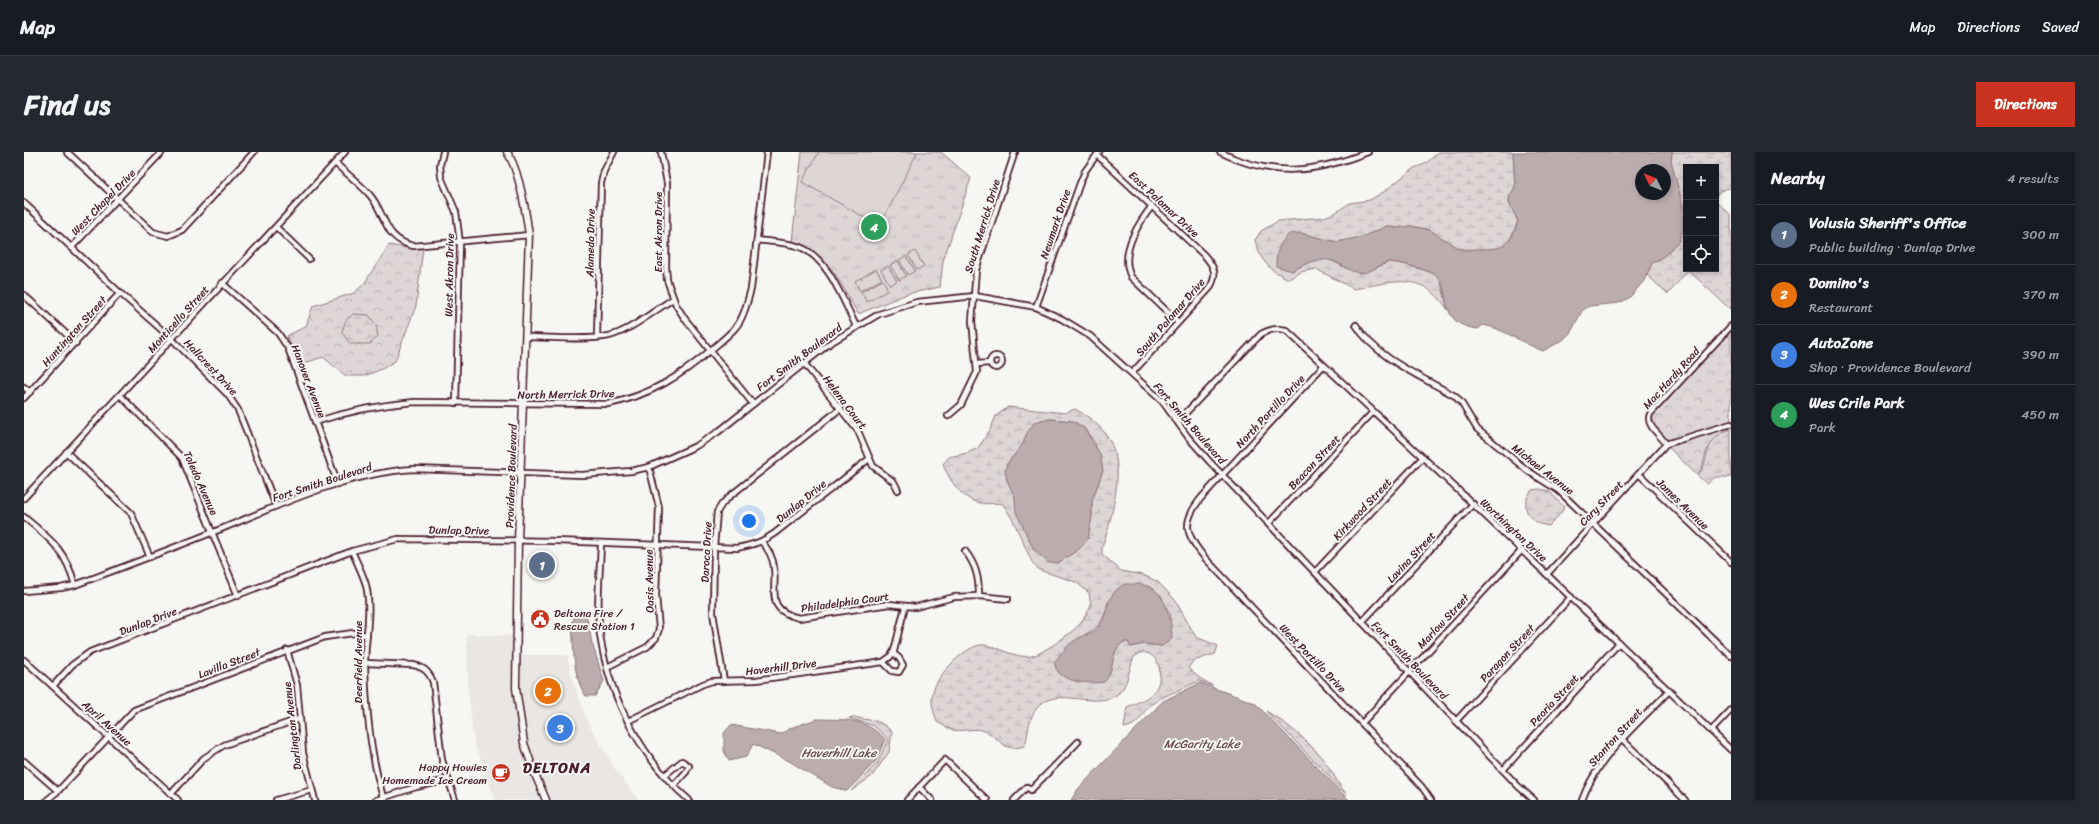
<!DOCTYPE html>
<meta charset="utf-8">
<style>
body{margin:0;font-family:Sriracha,sans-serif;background:#242831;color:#f1f3f6}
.controls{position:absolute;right:12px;top:12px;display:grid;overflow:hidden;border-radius:0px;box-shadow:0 2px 6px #0003}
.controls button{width:36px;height:36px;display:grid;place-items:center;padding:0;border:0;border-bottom:1px solid #363941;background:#171b24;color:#f1f3f6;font:20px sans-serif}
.compass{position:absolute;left:1611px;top:12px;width:36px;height:36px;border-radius:50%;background:#171b24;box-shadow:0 2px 6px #0003;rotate:313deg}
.you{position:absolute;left:725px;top:369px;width:14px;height:14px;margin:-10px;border:3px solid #fff;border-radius:50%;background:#1a73e8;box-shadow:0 0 0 6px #1a73e833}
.badge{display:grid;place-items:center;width:26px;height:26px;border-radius:50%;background:#c8321e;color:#fff;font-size:13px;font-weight:700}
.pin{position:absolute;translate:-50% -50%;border:2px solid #fff;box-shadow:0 1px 4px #0006}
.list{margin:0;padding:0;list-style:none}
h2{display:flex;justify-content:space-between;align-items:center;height:52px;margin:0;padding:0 16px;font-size:17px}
h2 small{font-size:13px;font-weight:400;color:#9ea1a6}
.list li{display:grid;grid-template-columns:26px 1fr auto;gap:12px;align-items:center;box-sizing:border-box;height:60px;padding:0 16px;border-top:1px solid #363941}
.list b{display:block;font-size:15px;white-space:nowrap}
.list p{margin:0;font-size:13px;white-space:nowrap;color:#9ea1a6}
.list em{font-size:13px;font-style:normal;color:#9ea1a6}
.icon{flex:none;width:22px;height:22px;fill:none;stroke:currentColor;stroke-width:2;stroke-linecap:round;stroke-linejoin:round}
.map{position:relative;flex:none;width:1707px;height:648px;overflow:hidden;border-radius:0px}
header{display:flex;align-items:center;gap:24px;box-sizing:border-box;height:56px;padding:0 20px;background:#171b24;border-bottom:1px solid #363941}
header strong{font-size:19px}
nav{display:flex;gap:22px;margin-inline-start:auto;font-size:14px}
.intro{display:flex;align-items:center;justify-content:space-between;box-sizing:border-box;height:96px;padding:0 24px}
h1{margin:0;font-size:28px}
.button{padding:10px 18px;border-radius:0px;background:#c8321e;color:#fff;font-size:14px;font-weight:700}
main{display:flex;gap:24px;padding:0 24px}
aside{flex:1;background:#171b24;border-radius:0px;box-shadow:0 2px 6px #0003}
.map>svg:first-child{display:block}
.built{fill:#e9e6e3}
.forest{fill:url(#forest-crowns);stroke:#947a80}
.wetland{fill:url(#wetland-marsh);stroke:#947a80;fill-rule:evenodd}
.park{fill:url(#park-tufts);stroke:#947a80}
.pitch{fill:#ddd6d5;stroke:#947a80}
.water{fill:#bbadae;stroke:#8e747a;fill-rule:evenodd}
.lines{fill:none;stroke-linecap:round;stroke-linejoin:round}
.minor-casing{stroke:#4a1f2b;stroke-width:8}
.major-casing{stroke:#4a1f2b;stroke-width:9}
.minor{stroke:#f6f6f2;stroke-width:4.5}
.major{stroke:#f6f6f2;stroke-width:6}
.labels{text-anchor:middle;stroke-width:4;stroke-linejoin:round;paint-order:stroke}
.street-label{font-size:11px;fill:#4a1f2b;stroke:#f6f6f2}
.poi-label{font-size:11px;fill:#4a1f2b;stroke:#f6f6f2;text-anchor:start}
.water-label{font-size:12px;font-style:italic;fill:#6c4a52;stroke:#f6f6f2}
.district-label{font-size:15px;font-weight:bold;letter-spacing:1px;fill:#4a1f2b;stroke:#f6f6f2}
</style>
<header>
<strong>Map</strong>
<nav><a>Map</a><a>Directions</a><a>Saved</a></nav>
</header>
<div class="intro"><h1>Find us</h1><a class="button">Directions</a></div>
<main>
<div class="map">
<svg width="1707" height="648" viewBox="0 0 1707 648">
<defs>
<pattern id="forest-crowns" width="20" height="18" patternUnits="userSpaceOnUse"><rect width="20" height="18" fill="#ddd6d5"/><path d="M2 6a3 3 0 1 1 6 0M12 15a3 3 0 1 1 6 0" fill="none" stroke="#bfb7b7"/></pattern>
<pattern id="wetland-marsh" width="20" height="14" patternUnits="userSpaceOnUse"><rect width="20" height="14" fill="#ddd6d5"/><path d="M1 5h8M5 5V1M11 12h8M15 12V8" fill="none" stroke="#bfb7b7"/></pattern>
<pattern id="park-tufts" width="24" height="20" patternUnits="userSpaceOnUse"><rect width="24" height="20" fill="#ddd6d5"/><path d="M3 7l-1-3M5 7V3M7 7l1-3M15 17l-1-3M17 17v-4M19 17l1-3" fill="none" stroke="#bfb7b7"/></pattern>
</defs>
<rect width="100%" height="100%" fill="#f6f6f2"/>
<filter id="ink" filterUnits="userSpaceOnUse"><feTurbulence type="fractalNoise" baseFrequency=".025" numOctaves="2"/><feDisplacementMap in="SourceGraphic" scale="8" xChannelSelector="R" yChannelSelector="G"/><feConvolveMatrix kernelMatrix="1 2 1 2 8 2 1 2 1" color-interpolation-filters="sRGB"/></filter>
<g filter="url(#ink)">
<g class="built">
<path d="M 443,482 L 490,484 L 494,566 L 520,648 L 471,648 L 450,590 L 444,538 Z"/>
<path d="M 496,503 L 543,503 L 550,533 L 564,571 L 591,617 L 614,648 L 525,648 L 512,619 L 503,591 L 495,536 Z"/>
</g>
<g class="forest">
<path d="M 1692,49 L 1707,63 L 1707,158 L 1664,118 L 1692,117 Z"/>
<path d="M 365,93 L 389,97 L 399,96 L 392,154 L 371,209 L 358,217 L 340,224 L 322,224 L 299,205 L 275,213 L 263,184 L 282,174 L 289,154 L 330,141 L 340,132 Z"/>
<path d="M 1707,178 L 1707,270 L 1644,289 L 1629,273 L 1628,263 Z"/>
<path d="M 1707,275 C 1702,281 1690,288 1684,297 C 1679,304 1681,316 1673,323 L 1644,295 Z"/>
</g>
<g class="wetland">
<path d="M 1415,0 L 1489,0 L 1491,35 L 1486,44 L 1485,51 L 1494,69 L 1485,90 L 1478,96 L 1466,98 L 1435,97 L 1406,78 L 1387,74 L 1372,76 L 1363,74 L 1338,85 L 1313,90 L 1276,81 L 1268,119 L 1286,110 L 1304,107 L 1322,116 L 1347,118 L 1365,110 L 1379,112 L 1410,121 L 1416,127 L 1424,158 C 1398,118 1369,130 1330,137 L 1292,117 L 1277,120 L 1265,127 C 1246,119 1236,109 1231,88 L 1237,79 L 1254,69 L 1300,65 L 1311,61 L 1326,51 L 1346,48 L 1361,39 L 1390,16 L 1401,12 Z"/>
<path d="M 1648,0 L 1707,0 L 1707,36 C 1700,37 1695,38 1692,45 L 1692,15 L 1662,15 L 1662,117 L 1665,117 L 1644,142 L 1623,123 L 1628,111 L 1640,104 L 1659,55 L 1647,9 Z"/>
<path d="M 329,162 L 345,163 L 352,173 L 354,184 L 346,192 L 326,192 L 318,180 L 321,170 Z"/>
<path d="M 984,255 L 1041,261 L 1051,257 C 1103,285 1097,323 1085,373 C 1083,384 1077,391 1078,402 L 1097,419 L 1119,423 L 1134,430 L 1151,448 L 1172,485 L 1194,494 L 1191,502 L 1169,509 L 1164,516 L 1174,525 L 1189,534 L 1175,529 C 1160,536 1143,542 1129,551 C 1116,560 1119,572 1100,576 L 1103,555 C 1112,551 1121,548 1128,542 C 1138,533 1139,510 1127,503 C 1125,501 1121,501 1118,500 L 1110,505 C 1105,516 1104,533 1095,541 C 1070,562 1025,526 1008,564 C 1003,574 1005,585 1000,594 C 976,602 976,582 957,578 C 948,576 938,580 929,578 C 924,577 918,572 913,570 C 910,560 906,550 909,540 C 912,524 943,491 960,493 C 976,495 991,507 1008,504 C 1018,502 1049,480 1056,472 C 1060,467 1064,460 1067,454 L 1065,441 L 1052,430 L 1015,418 L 1008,410 L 989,368 L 979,352 C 971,350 964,353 957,351 C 938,348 925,328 919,312 L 925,305 L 943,301 L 954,296 L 966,278 L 972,264 ZM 1027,267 L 1049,269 L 1060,276 L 1071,291 L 1079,318 L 1068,349 L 1068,364 L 1055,397 L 1034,411 L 1010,398 L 998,372 L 991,345 L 983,328 L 983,312 L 999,292 L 1003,281 L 1017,268 ZM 1137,443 L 1140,453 L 1147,463 L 1138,494 L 1120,492 L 1107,495 L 1104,490 L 1099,490 L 1091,499 L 1088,513 L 1048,491 C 1070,475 1077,481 1084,450 Z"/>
<path d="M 1707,277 L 1707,325 L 1691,325 L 1683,332 L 1673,323 C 1689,310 1674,289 1707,277 Z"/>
<path d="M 1515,337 L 1525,339 L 1540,355 L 1537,361 L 1525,374 C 1505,371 1494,355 1508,338 Z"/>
<path d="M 1242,559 C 1266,573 1288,592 1304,614 C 1311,624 1315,634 1323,643 Z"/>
<path d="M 831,565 C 848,570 855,566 868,580 L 865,600 L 848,624 L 827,639 L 854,610 L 864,587 L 850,574 L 825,566 Z"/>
</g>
<path class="park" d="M 778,0 L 917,0 L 947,26 L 919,109 L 916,135 L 883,142 L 834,162 C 814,128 807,103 768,89 Z"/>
<g class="pitch">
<path d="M 795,0 L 891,0 L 893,1 L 860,66 L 852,72 L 778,30 Z"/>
<path d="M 891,99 L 900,114 L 893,118 L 884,103 Z"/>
<path d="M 882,104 L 891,119 L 884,123 L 875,108 Z"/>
<path d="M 874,109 L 882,124 L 875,128 L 866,113 Z"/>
<path d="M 864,114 L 873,129 L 866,133 L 857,118 Z"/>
<path d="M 852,117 L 858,127 L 836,139 L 831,129 L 836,126 L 838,128 L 837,126 Z"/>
<path d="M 859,128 L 864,138 L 843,150 L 837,140 Z"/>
</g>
<g class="water">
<path d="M 1489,0 L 1648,0 L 1647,9 L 1659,55 L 1659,76 L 1655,89 L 1640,104 L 1628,111 L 1620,129 L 1605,146 L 1595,151 L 1565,154 L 1558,159 L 1547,180 L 1539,188 L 1519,199 C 1500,192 1478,176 1459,173 L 1454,177 C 1410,172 1430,137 1411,123 C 1405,118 1372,109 1364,110 C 1355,112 1348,120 1339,121 C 1330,122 1321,115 1314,111 C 1299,103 1281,111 1268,119 L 1252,114 C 1252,99 1255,92 1265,82 L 1276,81 L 1313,90 L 1338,85 L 1363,74 L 1372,76 L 1387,74 L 1406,78 L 1435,97 L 1441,98 C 1470,94 1484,105 1494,69 L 1485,51 L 1486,44 L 1491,35 ZM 1617,18 L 1641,18 L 1641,42 L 1617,42 Z"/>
<path d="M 1027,267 L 1049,269 L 1060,276 L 1076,302 L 1079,318 L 1068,349 L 1068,364 L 1064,387 L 1055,397 L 1034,411 L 1025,411 L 1010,398 L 992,360 L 991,345 L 983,328 L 981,319 L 983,312 L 999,292 L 1003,281 L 1010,271 L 1017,268 Z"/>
<path d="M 1101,432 C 1109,432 1119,432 1126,435 C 1143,443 1148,470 1148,487 L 1138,494 L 1120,492 L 1107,495 L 1104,490 L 1099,490 C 1085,500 1092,519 1080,530 C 1068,532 1043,531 1034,520 C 1032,517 1031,513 1030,511 C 1037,500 1045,491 1057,485 C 1062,482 1069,481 1073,477 C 1087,460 1080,442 1101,432 Z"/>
<path d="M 558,463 L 563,466 L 568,491 L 580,529 L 571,544 L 562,544 C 548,524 550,496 548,472 L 550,466 Z"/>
<path d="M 1176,531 L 1231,551 L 1325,648 L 1047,648 L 1054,637 L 1139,549 Z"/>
<path d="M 793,567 C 822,568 839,565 861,587 L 852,609 L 823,639 L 808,635 L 765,609 L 729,592 L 722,605 L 705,609 L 700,599 L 700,581 L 707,573 L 756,582 L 769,575 Z"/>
</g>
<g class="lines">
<g class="minor-casing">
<g id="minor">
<path d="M 43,0 L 129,80 L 144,84 L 158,78 L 230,0"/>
<path d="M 419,0 L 416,13 L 417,25 L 432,60 L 436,91 L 432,251"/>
<path d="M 637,0 L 643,31 L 642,115 L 643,128 L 652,153 L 661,167 L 729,252"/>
<path d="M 1196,0 C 1248,26 1291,21 1344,0"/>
<path d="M 1073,3 L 1180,103 C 1191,115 1194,123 1185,137 L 1108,221"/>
<path d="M 311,11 C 322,21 335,31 345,42 C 363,62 358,86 389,94 L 505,83"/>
<path d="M 0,51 L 96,141 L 148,187 L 204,243 L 214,258 L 252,354"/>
<path d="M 1128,54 C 1113,73 1095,101 1107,125 L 1154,170"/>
<path d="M 253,76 L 285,107"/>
<path d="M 733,88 C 746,90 763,90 776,95 C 804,106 819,148 832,174"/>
<path d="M 48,95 L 138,0"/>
<path d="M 198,131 L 254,181 L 264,196 L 314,332"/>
<path d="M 0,143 L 52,191"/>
<path d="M 1012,155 L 1056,31 L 1061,19 L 1075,0"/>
<path d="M 1332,173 C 1353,207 1397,224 1431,244 L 1438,252 L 1453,277 L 1504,319 L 1534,338 L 1707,504"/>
<path d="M 502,185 C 526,185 562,189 585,184 C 606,179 631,158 649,147"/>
<path d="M 573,185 L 577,31 L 580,19 L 590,0"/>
<circle cx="972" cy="210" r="6"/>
<path d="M 780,211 L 834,279 L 849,314 L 870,330 L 874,338"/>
<path d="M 953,212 L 966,211"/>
<path d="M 1299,214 L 1178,345 C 1157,370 1161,382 1181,406 L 1398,635 L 1407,648"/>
<path d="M 0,235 L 6,240"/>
<path d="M 96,243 L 158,306 L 214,444"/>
<path d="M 0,246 L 96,141"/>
<path d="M 924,264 L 937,253 L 953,220 L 948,169 L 952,118 L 991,0"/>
<path d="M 1154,269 L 1237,182 C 1246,177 1252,176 1262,178 L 1449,352 L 1707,598"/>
<path d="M 291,270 C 324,259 356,253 390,250 L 584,252 C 625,244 657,224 688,197 C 696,190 704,184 711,176 C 720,166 723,150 727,137 L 743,0"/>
<path d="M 1642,292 C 1637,283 1621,274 1626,262 L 1707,174"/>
<path d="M 1642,292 L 1707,272"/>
<path d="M 42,300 L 107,361 L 126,405"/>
<path d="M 1616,323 L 1707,410"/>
<path d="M 0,346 L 321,0"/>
<path d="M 0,365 C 27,388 41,397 51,433"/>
<path d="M 1244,372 L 1349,260"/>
<path d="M 738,390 C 744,397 749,406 750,415 C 753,440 741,458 775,466 L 865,452 L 892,455 L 930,445 L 955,444 L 984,447"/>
<path d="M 577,392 C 576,422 572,454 576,483 C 585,545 617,607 665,648"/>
<path d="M 328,399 C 333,411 339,422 342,433 C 348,459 341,487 341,512 C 342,557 346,602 359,645"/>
<path d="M 941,399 C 952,413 955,426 955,444"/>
<path d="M 1291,420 L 1399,305"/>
<path d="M 1523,422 L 1642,292"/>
<path d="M 0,439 L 37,436 L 51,433 C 102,414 152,395 202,375 C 262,350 324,321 390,317 L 558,323 L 607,319 L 625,315 L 672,294 L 694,280 L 806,191 L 855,162 L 893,150 L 951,144 L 1012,155 L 1038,167 L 1066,184 L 1138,249 L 1164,285 L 1186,310 L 1494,634 L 1510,648"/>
<path d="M 1338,470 L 1449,352"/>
<path d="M 263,498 L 273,533 L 279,601 L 291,648"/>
<path d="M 0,508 L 154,648"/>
<path d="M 859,510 L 868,519 L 875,520 L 879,513 L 875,506 L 869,501"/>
<path d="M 341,511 L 389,513 C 400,515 405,520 409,530 L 418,608 L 431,648"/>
<path d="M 583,515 L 623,495 L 632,486 L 635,477 L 632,443 L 635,355 L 625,315"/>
<path d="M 700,529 L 689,461 L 690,395 L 693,360 L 698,352 L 706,344 L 817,256"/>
<path d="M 29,534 L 48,513 L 66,500 L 328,399 L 374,387 L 532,389 L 713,396 C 728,393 739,390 751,381 L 845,307"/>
<path d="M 604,569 L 679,532 L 688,529 L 732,528 L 859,510 L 866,505 L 870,499 L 881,455"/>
<path d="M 1432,569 L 1547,445"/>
<path d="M 1338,571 L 1498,398"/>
<path d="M 1687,579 L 1707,558"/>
<path d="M 1599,588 L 1661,648"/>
<path d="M 0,609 L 34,639"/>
<path d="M 1479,618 L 1595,491"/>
<path d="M 641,623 L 658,609 L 665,614 L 662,620 L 650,633"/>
<path d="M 895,635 L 908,648"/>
<path d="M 147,642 L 180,606 L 200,593 L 275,567"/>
<path d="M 23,648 L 34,639 L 110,558 L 301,485 L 329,481 L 343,483"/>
<path d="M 252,648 L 288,638"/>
<path d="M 352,648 L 392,635 L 424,628"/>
<path d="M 883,648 L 921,608 L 963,648"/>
<path d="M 990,648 L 1003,635 L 1007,638 L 1054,590"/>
<path d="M 1558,648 C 1574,604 1613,573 1645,539"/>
</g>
</g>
<g class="major-casing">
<path id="major" d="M 483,0 C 496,19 502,61 505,83 L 494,389 L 492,536 L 500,591 L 510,620 L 522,648"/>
</g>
<use href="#minor" class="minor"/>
<use href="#major" class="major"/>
</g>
</g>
<defs>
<g id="civic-disc" transform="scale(1)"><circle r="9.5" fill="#c8321e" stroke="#f6f6f2"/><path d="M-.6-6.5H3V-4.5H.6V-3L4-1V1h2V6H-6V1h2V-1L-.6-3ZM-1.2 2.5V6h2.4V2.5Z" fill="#fff"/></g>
<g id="cafe-disc" transform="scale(1)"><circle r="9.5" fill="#c8321e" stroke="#f6f6f2"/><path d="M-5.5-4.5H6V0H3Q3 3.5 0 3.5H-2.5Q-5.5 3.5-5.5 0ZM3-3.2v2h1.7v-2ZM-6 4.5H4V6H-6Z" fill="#fff"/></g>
</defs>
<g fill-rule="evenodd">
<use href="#civic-disc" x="516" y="467"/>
<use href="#cafe-disc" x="477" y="621"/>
</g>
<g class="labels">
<g class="street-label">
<text transform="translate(79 50) rotate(-46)" y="4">West Chapel Drive</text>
<text transform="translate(1140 52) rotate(43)" y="4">East Palomar Drive</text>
<text transform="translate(1031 72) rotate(-71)" y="4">Newmark Drive</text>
<text transform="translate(958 74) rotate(-73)" y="4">South Merrick Drive</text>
<text transform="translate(634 80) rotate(-90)" y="4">East Akron Drive</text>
<text transform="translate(566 91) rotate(-89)" y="4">Alameda Drive</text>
<text transform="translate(425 123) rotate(-89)" y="4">West Akron Drive</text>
<text transform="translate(1146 165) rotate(-49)" y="4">South Palomar Drive</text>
<text transform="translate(154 167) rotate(-48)" y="4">Monticello Street</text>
<text transform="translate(50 179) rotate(-48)" y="4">Huntington Street</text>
<text transform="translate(775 205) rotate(-37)" y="4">Fort Smith Boulevard</text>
<text transform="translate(187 215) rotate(47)" y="4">Hallcrest Drive</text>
<text transform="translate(1647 226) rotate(-48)" y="4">Mac Hardy Road</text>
<text transform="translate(285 229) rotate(69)" y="4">Hanover Avenue</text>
<text transform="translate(542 242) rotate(-1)" y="4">North Merrick Drive</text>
<text transform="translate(821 250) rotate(53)" y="4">Helena Court</text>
<text transform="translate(1246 259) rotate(-47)" y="4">North Portillo Drive</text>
<text transform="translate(1166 271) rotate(49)" y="4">Fort Smith Boulevard</text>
<text transform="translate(1290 310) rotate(-47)" y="4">Beacon Street</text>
<text transform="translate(1519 317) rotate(38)" y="4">Michael Avenue</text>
<text transform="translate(487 324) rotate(-88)" y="4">Providence Boulevard</text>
<text transform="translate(298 330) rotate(-18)" y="4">Fort Smith Boulevard</text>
<text transform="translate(177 331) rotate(66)" y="4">Toledo Avenue</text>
<text transform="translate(777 349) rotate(-39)" y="4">Dunlap Drive</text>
<text transform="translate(1577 351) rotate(-46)" y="4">Cary Street</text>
<text transform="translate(1659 352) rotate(44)" y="4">James Avenue</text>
<text transform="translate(1338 357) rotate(-47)" y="4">Kirkwood Street</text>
<text transform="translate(435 378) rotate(1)" y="4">Dunlap Drive</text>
<text transform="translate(1490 378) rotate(43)" y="4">Worthington Drive</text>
<text transform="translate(682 400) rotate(-87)" y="4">Daroca Drive</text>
<text transform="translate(1387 405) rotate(-47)" y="4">Lavina Street</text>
<text transform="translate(625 429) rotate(-91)" y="4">Oasis Avenue</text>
<text transform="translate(821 450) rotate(-8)" y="4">Philadelphia Court</text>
<text transform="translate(124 469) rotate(-21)" y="4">Dunlap Drive</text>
<text transform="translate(1419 469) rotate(-47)" y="4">Marlow Street</text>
<text transform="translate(1483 501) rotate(-47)" y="4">Paragon Street</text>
<text transform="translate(1289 506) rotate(46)" y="4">West Portillo Drive</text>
<text transform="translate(1386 508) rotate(46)" y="4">Fort Smith Boulevard</text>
<text transform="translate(334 510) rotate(-90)" y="4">Deerfield Avenue</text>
<text transform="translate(205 511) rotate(-21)" y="4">Lavilla Street</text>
<text transform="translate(757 515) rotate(-7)" y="4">Haverhill Drive</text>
<text transform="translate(1530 548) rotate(-47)" y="4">Peoria Street</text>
<text transform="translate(83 571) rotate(42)" y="4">April Avenue</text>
<text transform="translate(268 574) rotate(-97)" y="4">Darlington Avenue</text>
<text transform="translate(1591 585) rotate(-48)" y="4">Stanton Street</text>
</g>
<g class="poi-label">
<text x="530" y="465">Deltona Fire /<tspan x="530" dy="13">Rescue Station 1</tspan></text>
<text x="463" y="619" text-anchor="end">Happy Howies<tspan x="463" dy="13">Homemade Ice Cream</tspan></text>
</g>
<g class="water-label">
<text x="1178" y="596">McGarity Lake</text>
<text x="815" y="605">Haverhill Lake</text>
</g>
<g class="district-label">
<text x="533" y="621">DELTONA</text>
</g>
</g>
</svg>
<div class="controls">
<button>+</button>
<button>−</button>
<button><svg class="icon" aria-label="locate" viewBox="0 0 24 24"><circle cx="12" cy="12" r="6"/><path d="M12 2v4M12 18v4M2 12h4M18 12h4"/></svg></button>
</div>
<svg class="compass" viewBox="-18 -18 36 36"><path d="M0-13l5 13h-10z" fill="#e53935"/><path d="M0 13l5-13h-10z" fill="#9ea1a6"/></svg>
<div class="you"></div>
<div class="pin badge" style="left:518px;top:413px;background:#5c6f8a">1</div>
<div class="pin badge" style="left:524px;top:539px;background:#e8710a">2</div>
<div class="pin badge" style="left:536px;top:576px;background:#3f7fe0">3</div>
<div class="pin badge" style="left:850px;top:75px;background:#2e9e5b">4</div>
</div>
<aside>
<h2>Nearby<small>4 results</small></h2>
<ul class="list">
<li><span class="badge" style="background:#5c6f8a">1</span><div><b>Volusia Sheriff's Office</b><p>Public building · Dunlap Drive</p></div><em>300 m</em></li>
<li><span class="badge" style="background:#e8710a">2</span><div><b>Domino's</b><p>Restaurant</p></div><em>370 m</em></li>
<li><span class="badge" style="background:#3f7fe0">3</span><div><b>AutoZone</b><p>Shop · Providence Boulevard</p></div><em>390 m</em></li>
<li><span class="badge" style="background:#2e9e5b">4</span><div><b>Wes Crile Park</b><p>Park</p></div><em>450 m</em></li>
</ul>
</aside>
</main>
